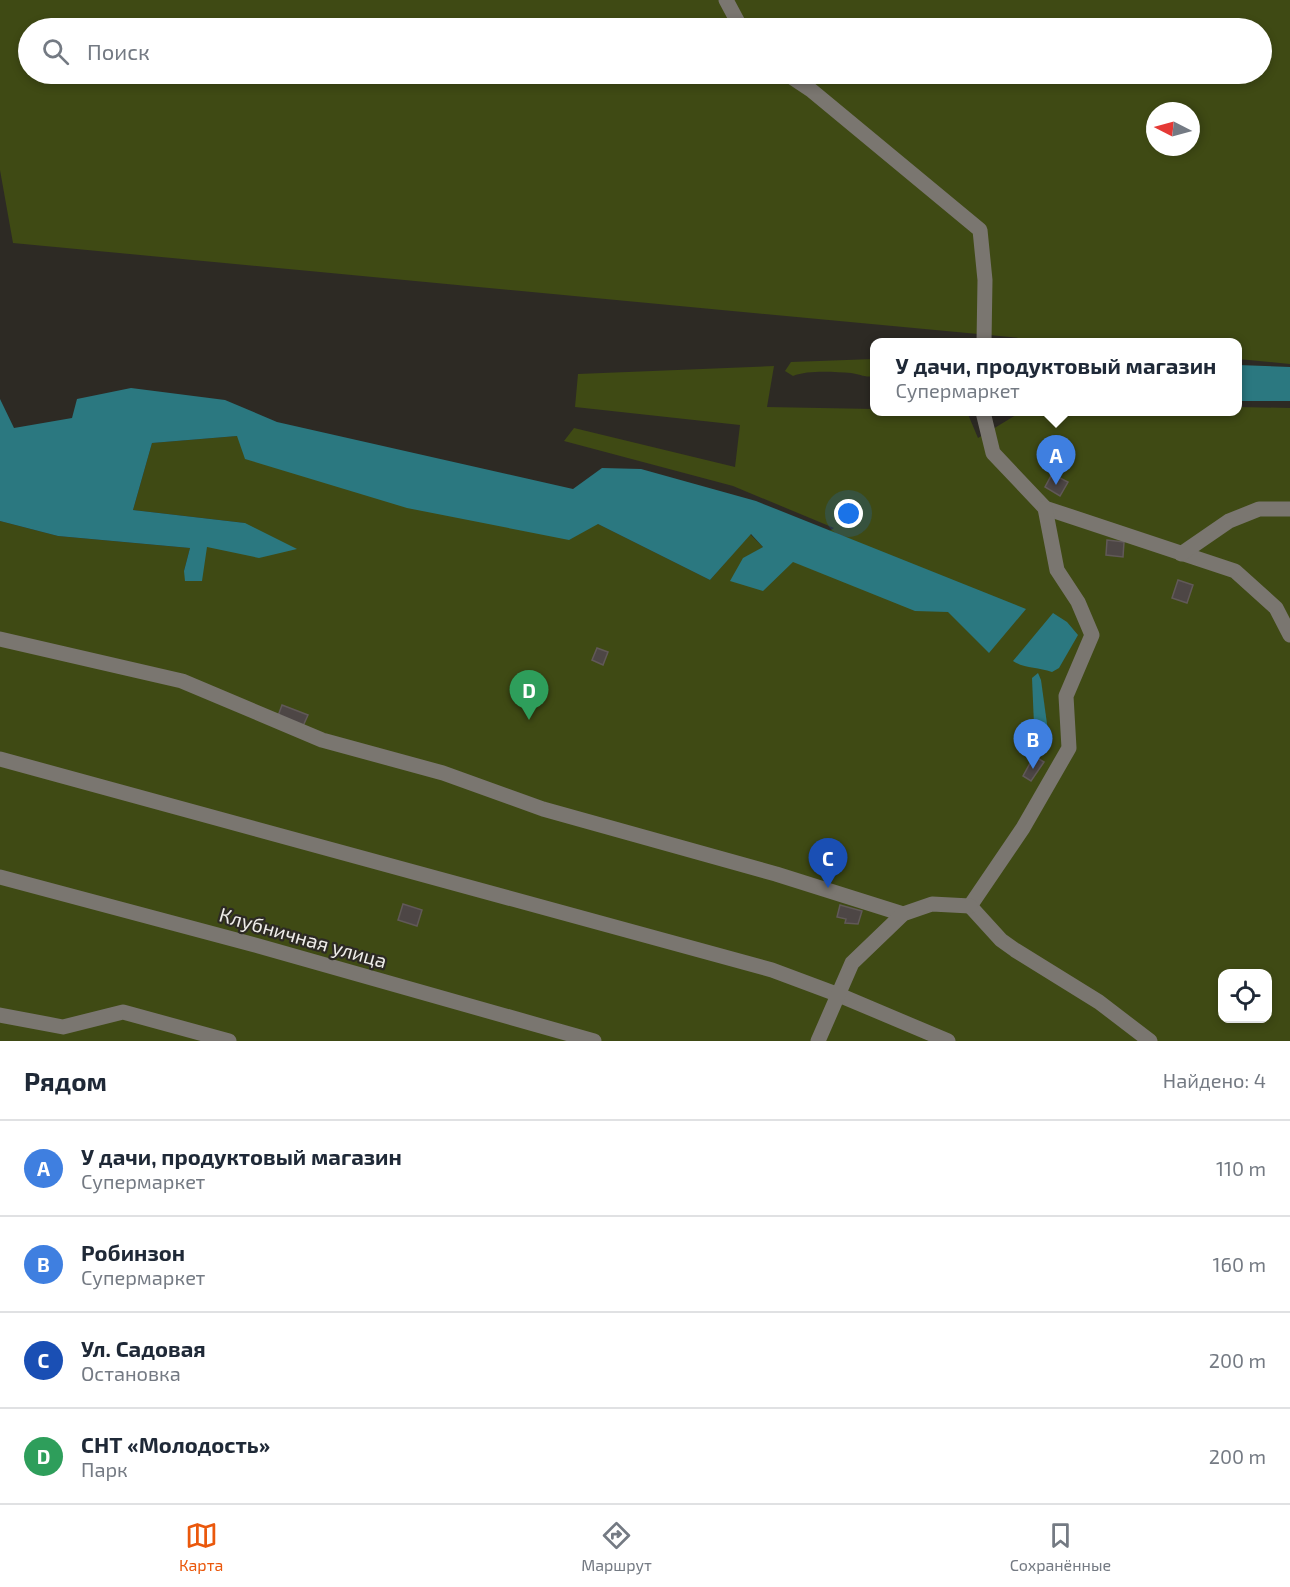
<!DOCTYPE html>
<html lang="ru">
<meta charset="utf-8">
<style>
body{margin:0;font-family:"Exo 2",sans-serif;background:#f6f6f7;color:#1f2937}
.controls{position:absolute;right:18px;bottom:18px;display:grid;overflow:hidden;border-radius:12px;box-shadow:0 3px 9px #0003}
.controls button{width:54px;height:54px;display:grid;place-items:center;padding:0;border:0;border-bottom:2px solid #e0e1e3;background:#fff;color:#1f2937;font:30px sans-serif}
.compass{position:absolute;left:1146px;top:102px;width:54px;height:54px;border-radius:50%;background:#fff;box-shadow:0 3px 9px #0003;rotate:276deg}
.you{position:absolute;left:849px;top:514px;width:21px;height:21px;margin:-15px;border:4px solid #fff;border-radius:50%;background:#1a73e8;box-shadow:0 0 0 9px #1a73e833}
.badge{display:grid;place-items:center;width:39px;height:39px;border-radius:50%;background:#ea580c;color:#fff;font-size:20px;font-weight:700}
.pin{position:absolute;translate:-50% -50px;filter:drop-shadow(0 2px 3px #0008)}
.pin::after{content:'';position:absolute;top:32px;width:21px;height:18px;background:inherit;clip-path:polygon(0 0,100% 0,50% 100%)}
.popup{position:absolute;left:870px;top:338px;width:372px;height:78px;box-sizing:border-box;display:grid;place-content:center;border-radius:12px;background:#fff;filter:drop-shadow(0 2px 4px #0005);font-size:20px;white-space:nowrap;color:#747a83}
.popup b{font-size:22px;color:#1f2937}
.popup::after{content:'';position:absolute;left:50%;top:100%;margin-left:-12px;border:12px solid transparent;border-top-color:#fff}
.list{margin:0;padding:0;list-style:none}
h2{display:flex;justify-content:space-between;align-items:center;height:78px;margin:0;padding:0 24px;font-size:26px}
h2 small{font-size:20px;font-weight:400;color:#747a83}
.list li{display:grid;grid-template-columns:39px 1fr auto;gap:18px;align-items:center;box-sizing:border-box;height:96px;padding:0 24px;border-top:2px solid #e0e1e3}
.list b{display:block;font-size:22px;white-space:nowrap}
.list p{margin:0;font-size:20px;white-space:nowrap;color:#747a83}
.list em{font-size:20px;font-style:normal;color:#747a83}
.icon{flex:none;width:33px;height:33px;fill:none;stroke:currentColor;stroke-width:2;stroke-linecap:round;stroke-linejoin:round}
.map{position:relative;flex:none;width:1290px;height:1041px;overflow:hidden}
.search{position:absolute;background:#fff;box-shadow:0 3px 9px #0003;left:18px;right:18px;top:18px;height:66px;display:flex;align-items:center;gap:15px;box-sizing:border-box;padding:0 21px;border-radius:33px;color:#747a83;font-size:22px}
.sheet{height:462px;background:#fff}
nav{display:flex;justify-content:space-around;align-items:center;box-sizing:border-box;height:84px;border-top:2px solid #e0e1e3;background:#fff;font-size:16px;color:#747a83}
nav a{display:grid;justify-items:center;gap:3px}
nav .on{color:#ea580c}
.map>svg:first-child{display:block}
.green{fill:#3f4a14;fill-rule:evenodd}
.water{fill:#2b7880}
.building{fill:#4d4645;stroke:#615958;stroke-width:1.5}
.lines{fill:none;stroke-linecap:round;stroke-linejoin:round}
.minor{stroke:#7a7670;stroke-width:15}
.labels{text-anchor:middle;stroke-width:4.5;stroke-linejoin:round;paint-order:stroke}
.street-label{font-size:20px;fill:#eeece9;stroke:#2d2a24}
</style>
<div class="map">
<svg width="1290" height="1041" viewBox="0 0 1290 1041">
<rect width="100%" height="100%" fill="#2d2a24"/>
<g class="green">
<path d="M 0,0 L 1290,0 L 1290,364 L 1238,359 L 1238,342 L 1062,342 L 13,243 L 0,170 ZM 28,28 L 1262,28 L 1262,74 L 28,74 ZM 1155,111 L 1191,111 L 1191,147 L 1155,147 Z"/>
<path d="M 874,359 L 874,376 C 865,378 860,374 851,373 C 834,372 808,370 793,376 L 785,371 L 791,362 Z"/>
<path d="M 774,366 L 767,407 L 874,409 L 874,412 L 967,412 L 978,438 L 1021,412 L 1238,412 L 1238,407 L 1290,408 L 1290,1041 L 0,1041 L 0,521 L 58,536 L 190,548 L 184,571 L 207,547 L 245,523 L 133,510 L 152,443 L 237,436 L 598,524 L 710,580 L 750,534 L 763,547 L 743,559 L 792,562 L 811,543 L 834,528 L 733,486 L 564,441 L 574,428 L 735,467 L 740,425 L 575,407 L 578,374 ZM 1222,974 L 1268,974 L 1268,1018 L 1222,1018 Z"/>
</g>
<g class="water">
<path d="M 1238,365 L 1290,367 L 1290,401 L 1238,401 Z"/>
<path d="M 131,388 L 225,400 L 277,422 L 573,489 L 602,468 L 641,469 L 756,501 L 1026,609 L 989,653 L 948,612 L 915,611 L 793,562 L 763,591 L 730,581 L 743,558 L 763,547 L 751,534 L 710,580 L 598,524 L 569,540 L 407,508 L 245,459 L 237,436 L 152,443 L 133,510 L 245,523 L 297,549 L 259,558 L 207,547 L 202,581 L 185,581 L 184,571 L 190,548 L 58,536 L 0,521 L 0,399 L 14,428 L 72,418 L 77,399 Z"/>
<path d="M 1053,613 L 1067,622 L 1078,635 L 1059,668 L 1052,672 C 1038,667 1025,669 1013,661 Z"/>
<path d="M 1038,673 L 1041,680 L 1048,731 L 1034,725 L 1032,678 Z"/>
</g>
<g class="building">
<path d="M 1052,474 L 1068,482 L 1060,496 L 1045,487 Z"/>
<path d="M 1107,540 L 1124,542 L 1123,557 L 1106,555 Z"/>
<path d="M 1178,580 L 1193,585 L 1187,603 L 1172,598 Z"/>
<path d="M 597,648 L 608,652 L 603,665 L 592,660 Z"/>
<path d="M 282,705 L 308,715 L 303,726 L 278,716 Z"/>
<path d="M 1034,756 L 1044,762 L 1031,781 L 1023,776 Z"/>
<path d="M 403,904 L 422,910 L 417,926 L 398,920 Z"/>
<path d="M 840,905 L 862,911 L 858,924 L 845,923 L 846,919 L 837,917 Z"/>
</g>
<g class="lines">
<g class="minor">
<path d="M 726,0 L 741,28"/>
<path d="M 787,74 L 811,90 L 980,230 L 985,280 L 984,342"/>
<path d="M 983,412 L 993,453 L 1045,508 L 1235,571 L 1276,608 L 1290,635"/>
<path d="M 1181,554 L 1229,521 L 1259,509 L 1290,509"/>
<path d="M 0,639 L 182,681 L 322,740 L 443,773 L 543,809 L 776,874 L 903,914"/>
<path d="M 0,759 L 772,970 L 839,995 L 948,1041"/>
<path d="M 0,877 L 255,945 L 594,1041"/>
<path d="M 970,906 L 1023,828 L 1069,748 L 1066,696 L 1092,635 L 1078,602 L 1057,570 L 1045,508"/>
<path d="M 970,906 L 1001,940 L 1015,950 L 1099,1002 L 1150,1041"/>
<path d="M 0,1015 L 63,1027 L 123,1012 L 229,1041"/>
<path d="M 818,1041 L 852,963 L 903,914 L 932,904 L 970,906"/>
</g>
</g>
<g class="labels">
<g class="street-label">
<text transform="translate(303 938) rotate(16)" y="7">Клубничная улица</text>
</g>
</g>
</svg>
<div class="controls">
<button><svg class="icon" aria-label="locate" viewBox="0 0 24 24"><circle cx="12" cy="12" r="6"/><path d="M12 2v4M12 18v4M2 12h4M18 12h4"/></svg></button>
</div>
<svg class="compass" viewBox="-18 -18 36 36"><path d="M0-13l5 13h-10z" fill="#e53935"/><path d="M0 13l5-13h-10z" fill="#747a83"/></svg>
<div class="you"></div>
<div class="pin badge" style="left:1056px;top:485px;background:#3f7fe0">A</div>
<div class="popup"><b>У дачи, продуктовый магазин</b>Супермаркет</div>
<div class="pin badge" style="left:1033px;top:769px;background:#3f7fe0">B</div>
<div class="pin badge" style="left:828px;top:888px;background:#1a4fb4">C</div>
<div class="pin badge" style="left:529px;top:720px;background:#2e9e5b">D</div>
<div class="search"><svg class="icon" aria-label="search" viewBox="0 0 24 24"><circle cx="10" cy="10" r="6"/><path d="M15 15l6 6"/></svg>Поиск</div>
</div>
<section class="sheet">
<h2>Рядом<small>Найдено: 4</small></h2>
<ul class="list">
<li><span class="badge" style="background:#3f7fe0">A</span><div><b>У дачи, продуктовый магазин</b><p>Супермаркет</p></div><em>110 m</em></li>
<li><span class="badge" style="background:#3f7fe0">B</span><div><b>Робинзон</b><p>Супермаркет</p></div><em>160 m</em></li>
<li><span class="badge" style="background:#1a4fb4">C</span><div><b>Ул. Садовая</b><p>Остановка</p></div><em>200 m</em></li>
<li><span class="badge" style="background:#2e9e5b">D</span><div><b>СНТ «Молодость»</b><p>Парк</p></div><em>200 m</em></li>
</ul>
</section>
<nav>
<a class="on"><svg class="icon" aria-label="map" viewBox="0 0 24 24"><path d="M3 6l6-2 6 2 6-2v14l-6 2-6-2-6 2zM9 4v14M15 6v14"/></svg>Карта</a>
<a><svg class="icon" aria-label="directions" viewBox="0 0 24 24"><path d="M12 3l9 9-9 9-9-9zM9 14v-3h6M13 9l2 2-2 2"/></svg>Маршрут</a>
<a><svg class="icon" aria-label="saved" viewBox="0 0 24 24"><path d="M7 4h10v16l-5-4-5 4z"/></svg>Сохранённые</a>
</nav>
